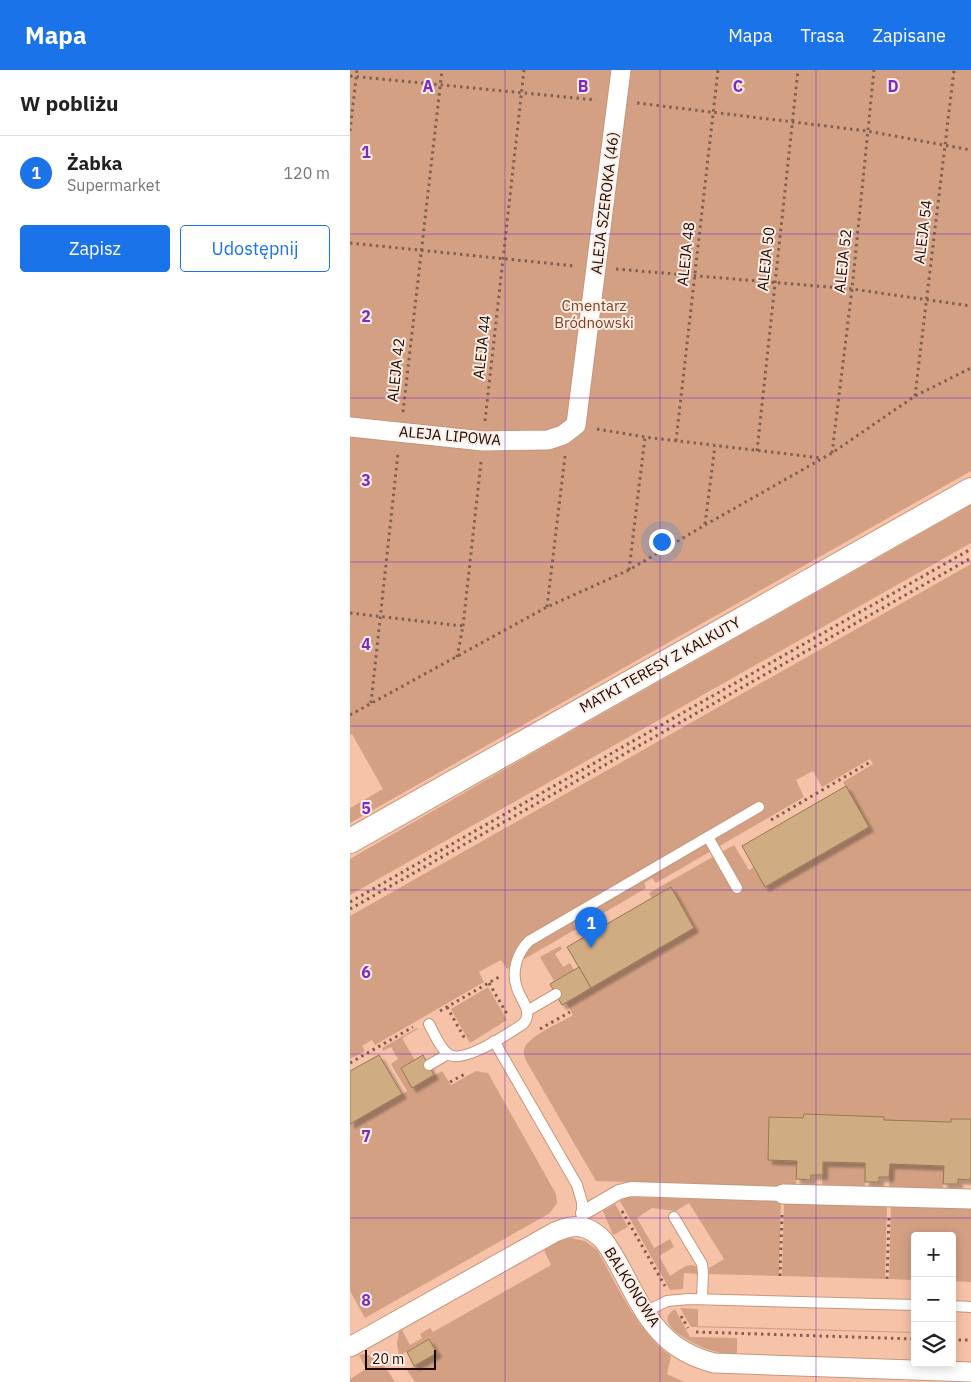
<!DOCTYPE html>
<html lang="pl">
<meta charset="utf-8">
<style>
body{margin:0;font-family:"IBM Plex Sans",sans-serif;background:#f6f6f6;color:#222}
.controls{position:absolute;right:15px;bottom:15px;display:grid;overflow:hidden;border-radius:5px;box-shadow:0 2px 12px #0003}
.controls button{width:45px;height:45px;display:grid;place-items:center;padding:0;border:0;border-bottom:1px solid #e0e0e0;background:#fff;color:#222;font:25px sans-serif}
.scale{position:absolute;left:15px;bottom:12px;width:71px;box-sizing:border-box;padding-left:5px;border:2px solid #1b0a03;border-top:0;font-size:14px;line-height:18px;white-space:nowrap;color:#1b0a03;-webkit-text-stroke:4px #fdede5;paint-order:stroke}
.you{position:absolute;left:311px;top:471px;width:18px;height:18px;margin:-12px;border:4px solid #fff;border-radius:50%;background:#1a73e8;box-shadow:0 0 0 8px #1a73e833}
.badge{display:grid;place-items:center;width:32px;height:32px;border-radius:50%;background:#1a73e8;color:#fff;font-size:16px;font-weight:700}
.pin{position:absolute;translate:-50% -41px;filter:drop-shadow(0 1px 2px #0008)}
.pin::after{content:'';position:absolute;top:26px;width:18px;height:15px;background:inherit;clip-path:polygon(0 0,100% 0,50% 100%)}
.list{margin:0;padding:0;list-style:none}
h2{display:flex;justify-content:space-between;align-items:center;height:65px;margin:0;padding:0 20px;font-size:21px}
h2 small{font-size:16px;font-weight:400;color:#767676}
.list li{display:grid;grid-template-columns:32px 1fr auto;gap:15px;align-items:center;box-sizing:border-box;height:75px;padding:0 20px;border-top:1px solid #e0e0e0}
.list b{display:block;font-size:19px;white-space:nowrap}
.list p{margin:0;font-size:16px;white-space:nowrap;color:#767676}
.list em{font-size:16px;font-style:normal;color:#767676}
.actions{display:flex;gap:10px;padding:15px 20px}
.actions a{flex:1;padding:11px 0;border:1px solid #1a73e8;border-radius:5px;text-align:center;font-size:18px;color:#1a73e8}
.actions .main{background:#1a73e8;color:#fff}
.icon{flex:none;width:28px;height:28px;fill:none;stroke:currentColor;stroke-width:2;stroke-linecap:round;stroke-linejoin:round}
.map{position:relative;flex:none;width:621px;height:1312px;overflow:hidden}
header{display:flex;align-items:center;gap:30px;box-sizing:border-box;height:70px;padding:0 25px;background:#1a73e8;color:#fff}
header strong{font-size:24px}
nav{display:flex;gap:28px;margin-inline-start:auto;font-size:18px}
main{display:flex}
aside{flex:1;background:#fff}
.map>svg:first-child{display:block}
.green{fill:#d3a084}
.building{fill:#d0ac83;stroke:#99764f;filter:url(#shadow)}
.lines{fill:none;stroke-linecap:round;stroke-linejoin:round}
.service-casing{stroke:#c6967c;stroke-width:12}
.pedestrian-casing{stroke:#c6967c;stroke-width:16}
.minor-casing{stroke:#c6967c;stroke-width:21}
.tertiary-casing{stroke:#c6967c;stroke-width:26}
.path{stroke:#816050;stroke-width:3;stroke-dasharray:2.5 4;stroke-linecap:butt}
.service{stroke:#fff;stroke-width:10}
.pedestrian{stroke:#fff;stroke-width:14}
.minor{stroke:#fff;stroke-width:19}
.tertiary{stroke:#fff;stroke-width:24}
.grid{fill:none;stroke:#7b2cbf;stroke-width:1;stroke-opacity:0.55}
.labels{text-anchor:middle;stroke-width:4;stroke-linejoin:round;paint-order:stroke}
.street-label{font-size:15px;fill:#1b0a03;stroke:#fdede5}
.park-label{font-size:15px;fill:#7a4220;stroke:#fdede5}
.grid-label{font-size:16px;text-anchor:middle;font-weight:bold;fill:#7b2cbf;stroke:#fdede5;stroke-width:4;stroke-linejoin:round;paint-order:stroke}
</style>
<header>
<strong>Mapa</strong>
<nav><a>Mapa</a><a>Trasa</a><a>Zapisane</a></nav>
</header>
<main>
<aside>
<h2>W pobliżu<small></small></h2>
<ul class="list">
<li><span class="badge">1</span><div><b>Żabka</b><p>Supermarket</p></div><em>120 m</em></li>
</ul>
<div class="actions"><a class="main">Zapisz</a><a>Udostępnij</a></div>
</aside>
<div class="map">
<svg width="621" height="1312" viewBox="0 0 621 1312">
<defs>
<filter id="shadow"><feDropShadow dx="4.5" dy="4.5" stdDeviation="1" flood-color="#0004"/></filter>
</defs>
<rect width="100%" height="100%" fill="#f6c3a8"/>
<g class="green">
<path d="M 0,0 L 621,0 L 621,401 L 0,753 L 0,738 L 33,719 L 2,664 L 0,665 Z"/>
<path d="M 621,435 L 621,473 L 0,825 L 0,789 L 190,679 Z"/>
<path d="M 621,494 L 621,1049 L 601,1049 L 601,1052 L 534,1050 L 534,1047 L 454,1044 L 453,1048 L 420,1047 L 418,1090 L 447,1091 L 446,1114 L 442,1117 L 246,1111 L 178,994 C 175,990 173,984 174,979 C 178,966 212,952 223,945 L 216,932 L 344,858 L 321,817 L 302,828 L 299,823 L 384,775 L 399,800 L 404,797 L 416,817 L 519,757 L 493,712 L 523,694 L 520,689 L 472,717 L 463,701 L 446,710 L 454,727 L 306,813 L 302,808 L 294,813 L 296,818 L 235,854 L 232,849 L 223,854 L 226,859 L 157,899 L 151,890 L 129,902 L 134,912 L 25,975 L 22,970 L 12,976 L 15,981 L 0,989 L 0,846 Z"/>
<path d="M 210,876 L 212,879 L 205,884 L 213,897 L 220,893 L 224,900 L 204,911 L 190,887 Z"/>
<path d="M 138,917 L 157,950 L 120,973 L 101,939 Z"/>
<path d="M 67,958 L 68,959 L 52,968 L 65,990 L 51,998 L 62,1018 L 92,1001 L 101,1015 L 126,1001 L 138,1003 L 206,1124 L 207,1133 L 200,1143 L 15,1248 L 0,1221 L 0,1054 L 57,1021 L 41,994 L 48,989 L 41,977 L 33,981 L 32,978 Z"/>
<path d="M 473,1092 L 515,1093 L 515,1116 L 512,1119 L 476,1118 L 472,1114 Z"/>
<path d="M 540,1094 L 594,1096 L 593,1118 L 589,1121 L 542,1120 L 539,1116 Z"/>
<path d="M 277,1127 L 431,1131 L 429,1206 L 359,1204 L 359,1198 L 374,1189 L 339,1133 L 326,1141 L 302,1138 L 287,1148 L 304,1178 L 320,1169 L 324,1177 L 309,1186 L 320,1206 C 328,1202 337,1191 347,1197 L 348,1204 L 334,1203 L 333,1219 L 320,1220 L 270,1131 Z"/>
<path d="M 434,1132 L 537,1135 L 535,1209 L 432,1206 Z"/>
<path d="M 265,1134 L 278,1157 L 263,1165 L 253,1141 Z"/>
<path d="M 541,1135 L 621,1137 L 621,1212 L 602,1211 L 602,1166 L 565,1166 L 565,1210 L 539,1209 Z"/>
<path d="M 220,1168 L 235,1171 L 247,1180 C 268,1216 286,1261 321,1286 L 317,1304 L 334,1312 L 65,1312 L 57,1300 L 87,1283 L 79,1269 L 49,1286 L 47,1273 L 49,1262 L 52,1260 L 60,1275 L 72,1268 L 70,1264 L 80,1258 L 83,1262 L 201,1195 L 194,1180 L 210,1171 Z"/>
<path d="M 330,1238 L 348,1239 L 348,1256 L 565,1262 L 565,1263 L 341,1257 Z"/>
<path d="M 325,1239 L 340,1267 L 387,1268 L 387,1286 C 378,1284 369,1283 360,1280 C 348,1276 299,1254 325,1239 Z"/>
<path d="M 13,1284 C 31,1286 36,1298 45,1312 L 0,1312 L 0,1309 L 16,1299 L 9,1285 Z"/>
</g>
<g class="building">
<path d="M 496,716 L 519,757 L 415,817 L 392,776 Z"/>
<path d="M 321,817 L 344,858 L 241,918 L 217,877 Z"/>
<path d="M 229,897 L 241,918 L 212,935 L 200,914 Z"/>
<path d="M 29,985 L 52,1024 L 0,1054 L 0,1001 Z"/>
<path d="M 73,985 L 84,1005 L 62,1018 L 51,998 Z"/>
<path d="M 454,1044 L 534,1047 L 534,1050 L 601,1052 L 601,1049 L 621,1049 L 621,1110 L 608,1109 L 608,1114 L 593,1114 L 594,1096 L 540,1094 L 539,1107 L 529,1107 L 529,1112 L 515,1112 L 515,1093 L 473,1092 L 473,1105 L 461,1105 L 461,1110 L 446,1109 L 447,1091 L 418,1090 L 419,1047 L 453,1048 Z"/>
<path d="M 79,1269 L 87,1283 L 64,1296 L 57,1282 Z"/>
</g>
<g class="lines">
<g class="service-casing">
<g id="service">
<path d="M 358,767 L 387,818"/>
<path d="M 177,941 L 206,924"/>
<path d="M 79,954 C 84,963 89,977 98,984 C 113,995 159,963 173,954 C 184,942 171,931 167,918 C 161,902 167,883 179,871 L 409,737"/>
<path d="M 144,971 L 227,1115 L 232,1132 L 232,1148"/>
<path d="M 79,995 L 98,984"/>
<path d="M 324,1147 L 352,1194 L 353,1203 L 352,1229"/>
<path d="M 602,1236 L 621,1237"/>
<path d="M 295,1242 L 317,1231 L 339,1229 L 565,1235"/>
</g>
</g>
<g class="pedestrian-casing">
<path id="pedestrian" d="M 233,1143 L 269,1122 L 281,1119 L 433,1124"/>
</g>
<g class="minor-casing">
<g id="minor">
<path d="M 0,357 L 133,371 L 198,370 L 213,365 L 226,355 L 271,0"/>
<path d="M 433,1124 L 621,1129"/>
<path d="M 0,1277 L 205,1162 C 213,1159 222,1155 231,1157 C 239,1158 249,1165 254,1171 C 276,1201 287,1240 314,1266 C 328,1280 345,1288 364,1293 L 621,1302"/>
</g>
</g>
<g class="tertiary-casing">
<path id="tertiary" d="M 0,771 L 621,420"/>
</g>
<g class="path">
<path d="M 0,6 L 246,30"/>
<path d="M 287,33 L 517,61 L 621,80"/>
<path d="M 0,61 L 7,0"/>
<path d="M 0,173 L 225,196"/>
<path d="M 266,199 L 502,219 L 621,236"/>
<path d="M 565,326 L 604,0"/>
<path d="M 53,342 L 92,0"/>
<path d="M 135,351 L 174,0"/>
<path d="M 247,359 L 295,367 L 471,388"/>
<path d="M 326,371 L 368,0"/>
<path d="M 407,381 L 448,0"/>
<path d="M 482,383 L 502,219 L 524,0"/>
<path d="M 355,454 L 365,376"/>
<path d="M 279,500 L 295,367"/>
<path d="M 197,537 L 215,386"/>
<path d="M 0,543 L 113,556 L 107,587"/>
<path d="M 113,556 L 131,392"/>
<path d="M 21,633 L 48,383"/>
<path d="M 0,645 L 197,537 L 279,500 L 355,455 L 482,383 L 565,326 L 621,298"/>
<path d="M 421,750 L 522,691"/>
<path d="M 0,832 L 621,479"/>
<path d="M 0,839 L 621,488"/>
<path d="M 139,913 L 157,944"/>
<path d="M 97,937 L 115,969"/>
<path d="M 90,941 L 149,907"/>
<path d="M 190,959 L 220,942"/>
<path d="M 0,993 L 63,957"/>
<path d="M 100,1012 L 115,1004"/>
<path d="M 272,1141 L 315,1216"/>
<path d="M 430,1206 L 432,1145"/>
<path d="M 537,1209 L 539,1147"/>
<path d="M 331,1246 L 338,1258"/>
<path d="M 346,1262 L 565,1269"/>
<path d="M 602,1270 L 621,1270"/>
</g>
<use href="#service" class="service"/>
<use href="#pedestrian" class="pedestrian"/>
<use href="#minor" class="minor"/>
<use href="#tertiary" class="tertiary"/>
</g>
<path class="grid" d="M 155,0 L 155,1312M 310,0 L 310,1312M 466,0 L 466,1312M 0,164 L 621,164M 0,328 L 621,328M 0,492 L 621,492M 0,656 L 621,656M 0,820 L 621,820M 0,984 L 621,984M 0,1148 L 621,1148"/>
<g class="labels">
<g class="street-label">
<text transform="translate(255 133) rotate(-83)" y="5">ALEJA SZEROKA (46)</text>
<text transform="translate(573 162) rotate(-83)" y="5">ALEJA 54</text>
<text transform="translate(336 184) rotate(-84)" y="5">ALEJA 48</text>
<text transform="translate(416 189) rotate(-84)" y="5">ALEJA 50</text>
<text transform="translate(493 191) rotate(-84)" y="5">ALEJA 52</text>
<text transform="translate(132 277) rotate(-84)" y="5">ALEJA 44</text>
<text transform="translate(46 300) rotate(-84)" y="5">ALEJA 42</text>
<text transform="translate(100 366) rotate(5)" y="5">ALEJA LIPOWA</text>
<text transform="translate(310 595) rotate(-29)" y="5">MATKI TERESY Z KALKUTY</text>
<text transform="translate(282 1217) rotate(58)" y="5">BALKONOWA</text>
</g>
<g class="park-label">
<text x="244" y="241">Cmentarz<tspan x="244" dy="17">Bródnowski</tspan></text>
</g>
</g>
<g class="grid-label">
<text x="78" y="22">A</text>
<text x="233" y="22">B</text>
<text x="388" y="22">C</text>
<text x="543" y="22">D</text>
<text x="16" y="88">1</text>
<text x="16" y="252">2</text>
<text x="16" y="416">3</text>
<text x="16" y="580">4</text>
<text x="16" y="744">5</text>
<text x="16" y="908">6</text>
<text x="16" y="1072">7</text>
<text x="16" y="1236">8</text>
</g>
</svg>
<div class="controls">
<button>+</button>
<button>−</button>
<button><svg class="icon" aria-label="layers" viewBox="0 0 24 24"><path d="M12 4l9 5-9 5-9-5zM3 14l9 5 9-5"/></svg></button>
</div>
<div class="scale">20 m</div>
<div class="you"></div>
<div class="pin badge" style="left:241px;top:878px">1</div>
</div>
</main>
